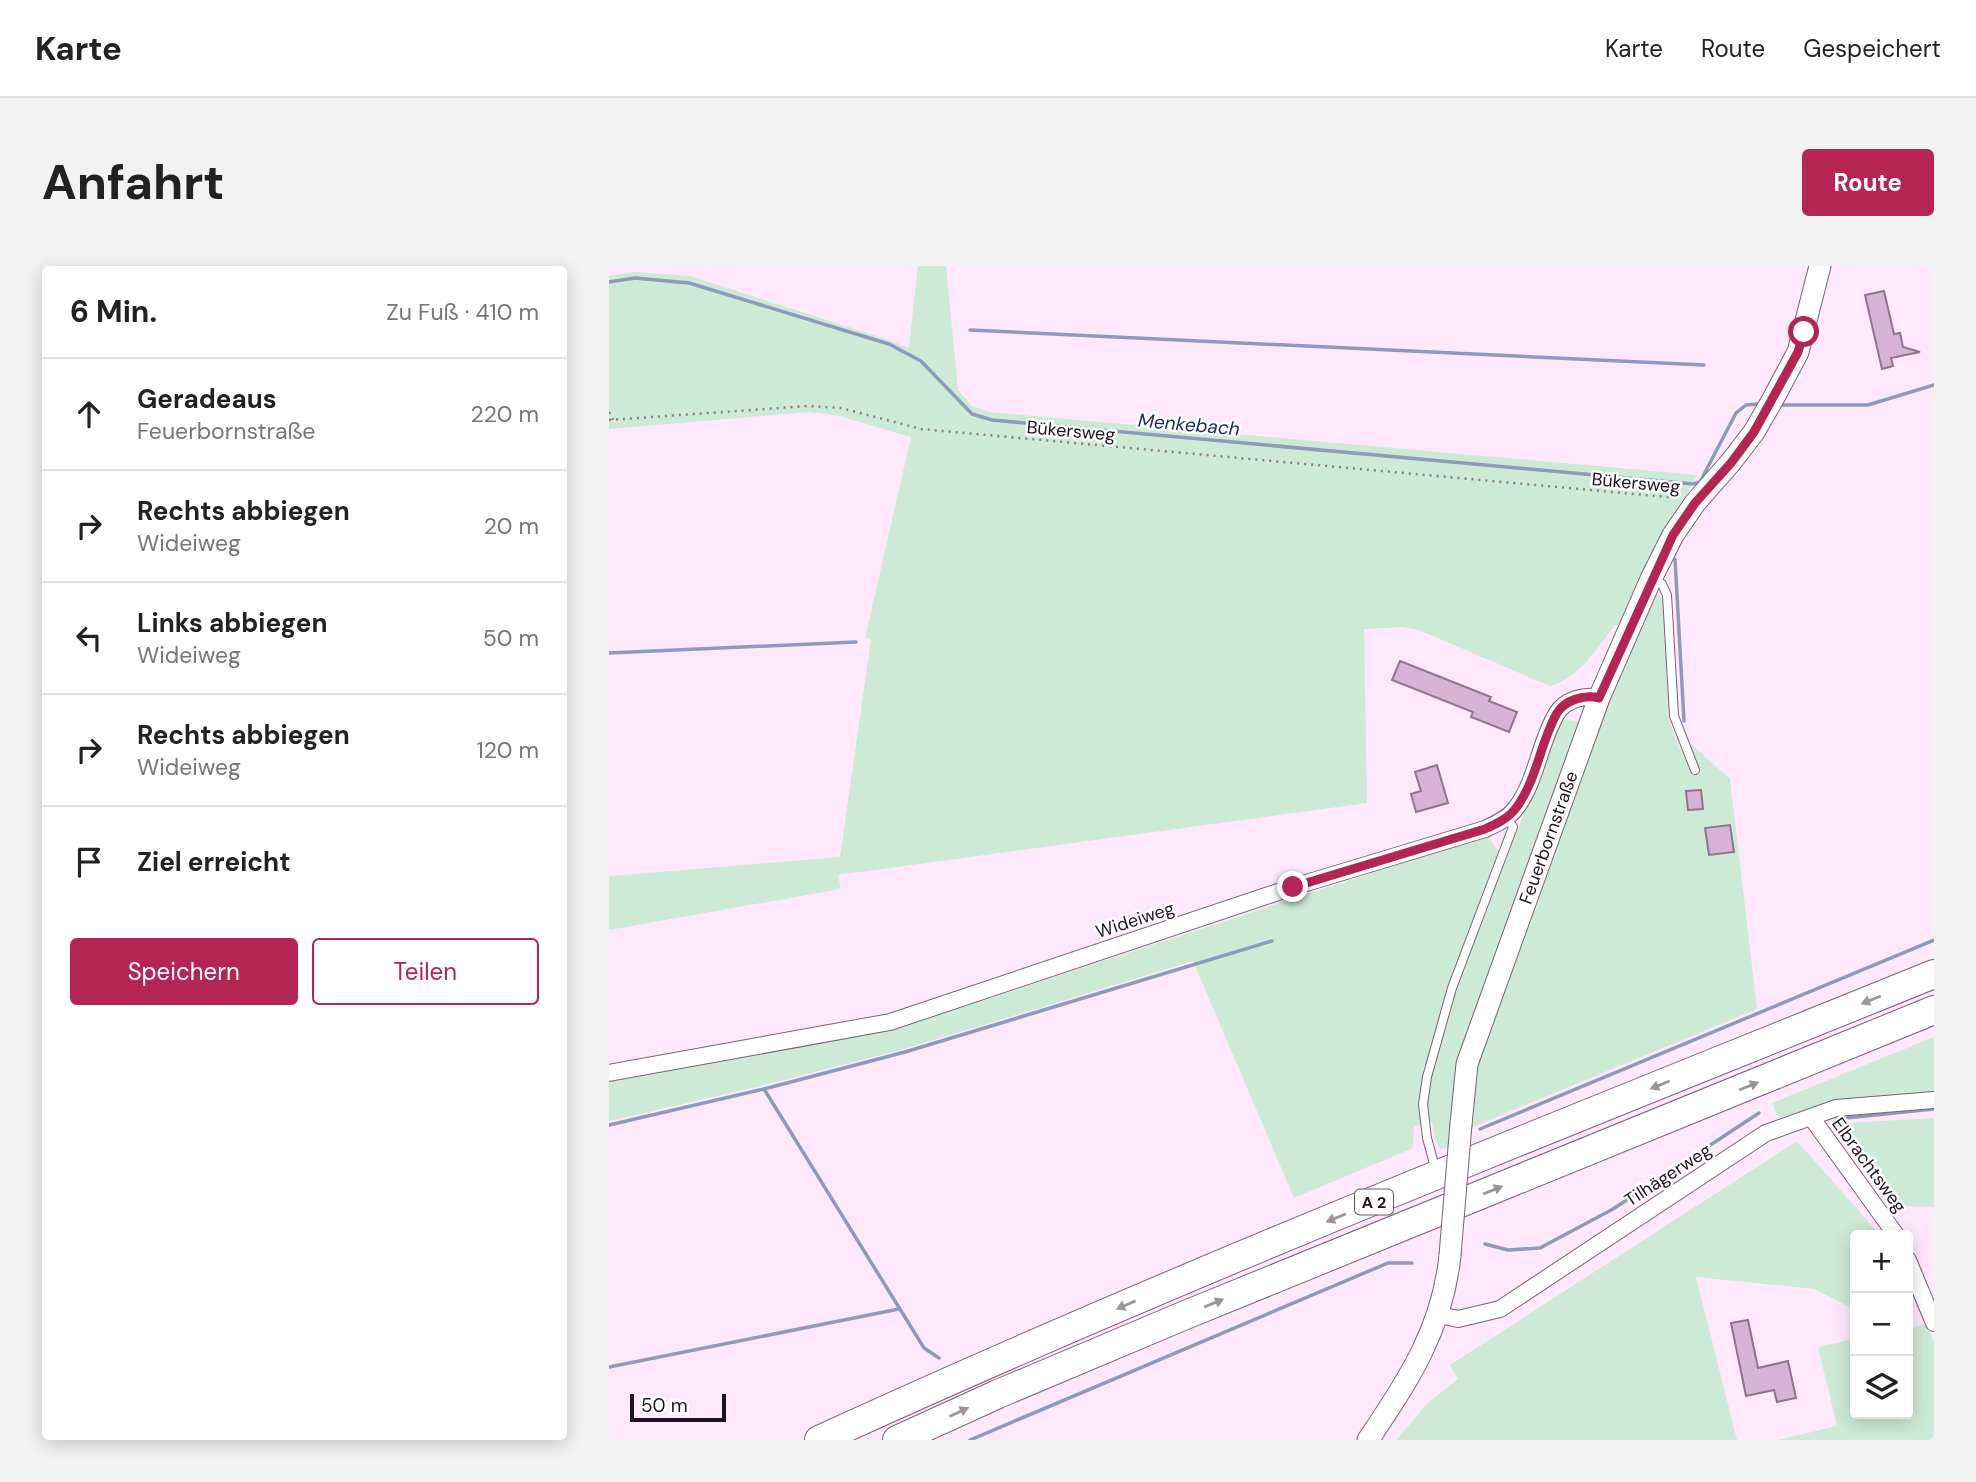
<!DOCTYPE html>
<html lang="de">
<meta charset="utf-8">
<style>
body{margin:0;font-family:"DM Sans",sans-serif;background:#f2f2f2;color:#222}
.controls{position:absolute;right:21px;bottom:21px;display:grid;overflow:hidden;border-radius:7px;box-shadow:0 4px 18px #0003}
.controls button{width:63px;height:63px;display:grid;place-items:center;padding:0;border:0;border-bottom:2px solid #e0e0e0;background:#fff;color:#222;font:35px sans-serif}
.scale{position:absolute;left:21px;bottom:18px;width:96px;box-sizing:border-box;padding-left:7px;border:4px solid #1e141d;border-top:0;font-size:19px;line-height:24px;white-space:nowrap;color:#1e141d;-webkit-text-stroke:5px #fff;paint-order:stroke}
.stop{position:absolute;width:21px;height:21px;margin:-16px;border:5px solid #b42553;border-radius:50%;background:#fff}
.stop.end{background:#b42553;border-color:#fff;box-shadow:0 2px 7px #0008}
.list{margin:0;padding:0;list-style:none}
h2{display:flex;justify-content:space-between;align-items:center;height:91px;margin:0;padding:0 28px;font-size:30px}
h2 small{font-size:23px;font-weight:400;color:#767676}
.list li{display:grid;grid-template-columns:46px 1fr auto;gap:21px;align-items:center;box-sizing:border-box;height:112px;padding:0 28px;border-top:2px solid #e0e0e0}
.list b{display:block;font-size:26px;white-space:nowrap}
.list p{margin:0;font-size:23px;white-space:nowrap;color:#767676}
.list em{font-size:23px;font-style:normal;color:#767676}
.actions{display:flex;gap:14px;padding:21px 28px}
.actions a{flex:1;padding:16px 0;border:2px solid #b42553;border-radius:7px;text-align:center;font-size:24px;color:#b42553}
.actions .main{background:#b42553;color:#fff}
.icon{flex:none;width:38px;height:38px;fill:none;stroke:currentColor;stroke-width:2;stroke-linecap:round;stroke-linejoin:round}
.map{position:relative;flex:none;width:1325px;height:1174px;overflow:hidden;border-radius:7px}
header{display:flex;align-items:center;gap:42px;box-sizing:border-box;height:98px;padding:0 35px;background:#fff;border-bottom:2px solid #e0e0e0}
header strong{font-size:33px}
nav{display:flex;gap:38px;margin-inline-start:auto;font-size:24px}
.intro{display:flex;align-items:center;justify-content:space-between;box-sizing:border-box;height:168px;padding:0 42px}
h1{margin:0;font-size:49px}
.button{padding:18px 32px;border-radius:7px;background:#b42553;color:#fff;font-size:24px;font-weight:700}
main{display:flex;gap:42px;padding:0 42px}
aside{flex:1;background:#fff;border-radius:7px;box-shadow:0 4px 18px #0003}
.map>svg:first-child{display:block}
.green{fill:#cdead6}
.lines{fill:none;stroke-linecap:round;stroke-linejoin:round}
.stream{stroke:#8e9aba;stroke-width:3.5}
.building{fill:#d8b2d5;stroke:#8e758c;stroke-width:2}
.lane-casing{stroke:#786076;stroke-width:10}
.street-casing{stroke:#786076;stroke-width:18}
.secondary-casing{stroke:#786076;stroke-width:23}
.highway-casing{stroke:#786076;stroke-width:30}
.path{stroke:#8c7c8a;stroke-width:2.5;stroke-dasharray:2 5;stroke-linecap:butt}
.lane{stroke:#fff;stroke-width:8}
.street{stroke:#fff;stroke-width:16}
.secondary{stroke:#fff;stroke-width:21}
.highway{stroke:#fff;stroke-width:28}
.secondary-bridge-casing{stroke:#786076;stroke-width:23;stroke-linecap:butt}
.secondary-bridge{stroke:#fff;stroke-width:21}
.oneway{fill:#9a9599}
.route{stroke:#b42553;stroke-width:9}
.labels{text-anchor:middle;stroke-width:5;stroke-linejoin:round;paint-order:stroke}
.shield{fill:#fff;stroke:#625a61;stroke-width:2}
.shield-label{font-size:16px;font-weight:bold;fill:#1e141d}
.street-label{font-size:18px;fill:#1e141d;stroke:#fff}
.water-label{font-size:19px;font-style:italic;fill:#172c5f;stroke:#fff}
</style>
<header>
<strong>Karte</strong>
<nav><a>Karte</a><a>Route</a><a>Gespeichert</a></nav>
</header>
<div class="intro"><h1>Anfahrt</h1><a class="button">Route</a></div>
<main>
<aside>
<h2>6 Min.<small>Zu Fuß · 410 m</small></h2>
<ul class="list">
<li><svg class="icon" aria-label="ahead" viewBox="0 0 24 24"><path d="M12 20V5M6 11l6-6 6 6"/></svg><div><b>Geradeaus</b><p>Feuerbornstraße</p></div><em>220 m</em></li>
<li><svg class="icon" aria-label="right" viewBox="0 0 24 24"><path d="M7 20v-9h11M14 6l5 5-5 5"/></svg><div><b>Rechts abbiegen</b><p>Wideiweg</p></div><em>20 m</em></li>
<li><svg class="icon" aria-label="left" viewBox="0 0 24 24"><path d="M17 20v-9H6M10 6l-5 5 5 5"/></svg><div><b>Links abbiegen</b><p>Wideiweg</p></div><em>50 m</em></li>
<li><svg class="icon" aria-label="right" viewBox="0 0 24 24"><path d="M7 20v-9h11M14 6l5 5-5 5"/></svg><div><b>Rechts abbiegen</b><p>Wideiweg</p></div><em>120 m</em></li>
<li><svg class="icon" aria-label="arrive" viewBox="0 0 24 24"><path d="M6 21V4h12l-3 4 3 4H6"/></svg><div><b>Ziel erreicht</b></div></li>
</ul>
<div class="actions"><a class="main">Speichern</a><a>Teilen</a></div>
</aside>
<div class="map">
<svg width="1325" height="1174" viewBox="0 0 1325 1174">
<rect width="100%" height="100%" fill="#ffe8fc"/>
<g class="green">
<path d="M 309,0 L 337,0 L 349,124 L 363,140 L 380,146 L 1088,209 L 1044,291 L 1013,361 L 1006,359 C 989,381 969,413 941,420 L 810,364 L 794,361 L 755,363 L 758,537 L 229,609 L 232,623 L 0,664 L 0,610 L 231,591 L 262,373 L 256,372 L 302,171 L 230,150 L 200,146 L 0,163 L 0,10 L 26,6 L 81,10 L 280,74 L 300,82 Z"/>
<path d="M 1045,327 L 1054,332 L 1060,454 L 1071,484 L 1081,477 L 1121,513 L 1148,743 L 861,862 L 867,799 L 988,460 Z"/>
<path d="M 955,454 L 972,456 L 843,881 L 831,883 L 826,874 L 823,856 L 805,860 L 804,882 L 685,932 L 584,695 L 295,783 L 155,819 L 0,855 L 0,815 L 291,762 L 878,569 L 890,586 L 861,663 L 871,663 L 943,472 Z"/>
<path d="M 1325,771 L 1325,826 L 1228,834 L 1170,852 L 1163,837 Z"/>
<path d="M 1325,852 L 1325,941 L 1289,940 L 1283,925 L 1236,876 L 1236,857 Z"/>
<path d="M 1188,875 L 1271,969 L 1246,969 L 1246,1044 L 1206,1023 L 1087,1011 L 1128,1174 L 787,1174 L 819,1137 L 849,1113 L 841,1099 Z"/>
<path d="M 1319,1058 L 1325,1077 L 1325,1174 L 1169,1174 L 1228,1160 L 1209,1081 L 1246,1073 L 1246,1148 L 1299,1148 L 1299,1062 Z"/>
</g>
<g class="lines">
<g class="stream">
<path d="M 0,16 L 26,12 L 80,17 L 280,78 L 312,95 L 363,148 L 383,154 L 1084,218 L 1091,216 L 1127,147 L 1137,139 L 1149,138"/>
<path d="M 361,64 L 1095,99"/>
<path d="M 1172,139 L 1259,139 L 1325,119"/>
<path d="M 1066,293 L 1075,455"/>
<path d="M 0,387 L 247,376"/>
<path d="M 155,823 L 315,1082 L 330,1092"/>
<path d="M 1227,853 L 1325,843"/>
<path d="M 0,859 L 155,823 L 296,786 L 663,675"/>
<path d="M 871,863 L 1325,674"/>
<path d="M 876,978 L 899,984 L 931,982 L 1004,943 L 1150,847"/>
<path d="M 0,1101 L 290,1043"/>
<path d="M 361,1174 L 779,997 L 803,997"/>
</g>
</g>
<g class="building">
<path d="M 1275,25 L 1285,68 L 1291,67 L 1294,81 L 1311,86 L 1282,92 L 1284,100 L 1273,103 L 1256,29 Z"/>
<path d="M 791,395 L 882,431 L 880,435 L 908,446 L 900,466 L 862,451 L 864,446 L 783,414 Z"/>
<path d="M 828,499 L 839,537 L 807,546 L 802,528 L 812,525 L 806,506 Z"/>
<path d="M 1092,524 L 1094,543 L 1079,544 L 1077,525 Z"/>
<path d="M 1121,559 L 1125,586 L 1100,589 L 1096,562 Z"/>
<path d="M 1139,1054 L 1149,1102 L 1179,1095 L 1187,1132 L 1168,1136 L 1165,1124 L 1137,1130 L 1122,1057 Z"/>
</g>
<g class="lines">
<g class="lane-casing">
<g id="lane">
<path d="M 1042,313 L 1053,318 L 1058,329 L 1065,450 L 1086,504"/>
<path d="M 827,905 L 818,872 L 814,838 L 818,811 L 843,722 L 904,561 L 898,551"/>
</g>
</g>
<g class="street-casing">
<g id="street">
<path d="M 0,807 L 281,756 L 684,621 L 876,563 C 887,558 900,552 907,542 C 928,514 930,477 948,447 C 956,434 976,428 990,432"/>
<path d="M 1202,851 L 1287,969"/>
<path d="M 1299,994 L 1325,1057"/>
<path d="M 830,1049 L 849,1053 L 891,1043 L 1157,867 L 1227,842 L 1325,834"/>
</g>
</g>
<g class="secondary-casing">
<g id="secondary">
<path id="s1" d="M 852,858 L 858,798 L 990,432 L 1042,313 L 1064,269 L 1086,237 L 1122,196 L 1145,166 L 1164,133 L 1189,86 L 1211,0"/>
<path d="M 759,1174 C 799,1115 834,1062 841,989"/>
</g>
</g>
<g class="highway-casing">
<g id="highway">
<path d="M 210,1174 C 576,1006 952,859 1325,708"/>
<path d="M 288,1174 L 389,1128 L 574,1050 L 1325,744"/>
</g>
</g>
<g class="path">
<path d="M 0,146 L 4,154"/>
<path d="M 0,154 L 199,140 L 232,142 L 312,163 L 1069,232"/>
</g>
<use href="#lane" class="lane"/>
<use href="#street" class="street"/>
<use href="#secondary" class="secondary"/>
<use href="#highway" class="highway"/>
<g class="secondary-bridge-casing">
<path id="secondary-bridge" d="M 841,989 L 852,858"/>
</g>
<use href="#secondary-bridge" class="secondary-bridge"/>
</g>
<defs><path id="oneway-solid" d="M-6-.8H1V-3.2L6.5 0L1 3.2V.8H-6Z" transform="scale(1.75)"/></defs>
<g class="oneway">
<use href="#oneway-solid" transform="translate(1262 734) rotate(158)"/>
<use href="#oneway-solid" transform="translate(1051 819) rotate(158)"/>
<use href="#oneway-solid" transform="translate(1140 820) rotate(-22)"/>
<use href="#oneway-solid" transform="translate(884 924) rotate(-22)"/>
<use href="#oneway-solid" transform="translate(727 952) rotate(158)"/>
<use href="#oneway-solid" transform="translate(605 1037) rotate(-22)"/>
<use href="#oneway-solid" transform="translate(517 1039) rotate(157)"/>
<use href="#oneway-solid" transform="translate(350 1146) rotate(-25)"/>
</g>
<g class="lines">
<path class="route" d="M 684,621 L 876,563 C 887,558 900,552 907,542 C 928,514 931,477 948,447 C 956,434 976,428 990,432 L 1064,269 L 1086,237 L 1122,197 L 1145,166 L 1189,86 L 1195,66"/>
</g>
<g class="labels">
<rect class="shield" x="746" y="923.5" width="38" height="25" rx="5"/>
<g class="shield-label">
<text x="765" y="942">A 2</text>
</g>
<g class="street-label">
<text transform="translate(462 165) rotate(5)" y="6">Bükersweg</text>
<text transform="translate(1027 217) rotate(5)" y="6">Bükersweg</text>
<text dy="6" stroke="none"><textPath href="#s1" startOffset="301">Feuerbornstraße</textPath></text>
<text transform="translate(526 654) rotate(-18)" y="6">Wideiweg</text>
<text transform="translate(1260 899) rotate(54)" y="6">Elbrachtsweg</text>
<text transform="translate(1059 909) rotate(-33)" y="6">Tilhägerweg</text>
</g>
<g class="water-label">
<text transform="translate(580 158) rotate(5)" y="7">Menkebach</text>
</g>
</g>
</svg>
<div class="controls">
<button>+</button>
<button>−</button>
<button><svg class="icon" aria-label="layers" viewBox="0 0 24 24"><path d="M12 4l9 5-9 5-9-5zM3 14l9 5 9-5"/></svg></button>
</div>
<div class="scale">50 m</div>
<div class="stop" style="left:1195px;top:66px"></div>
<div class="stop end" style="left:684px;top:621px"></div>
</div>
</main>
